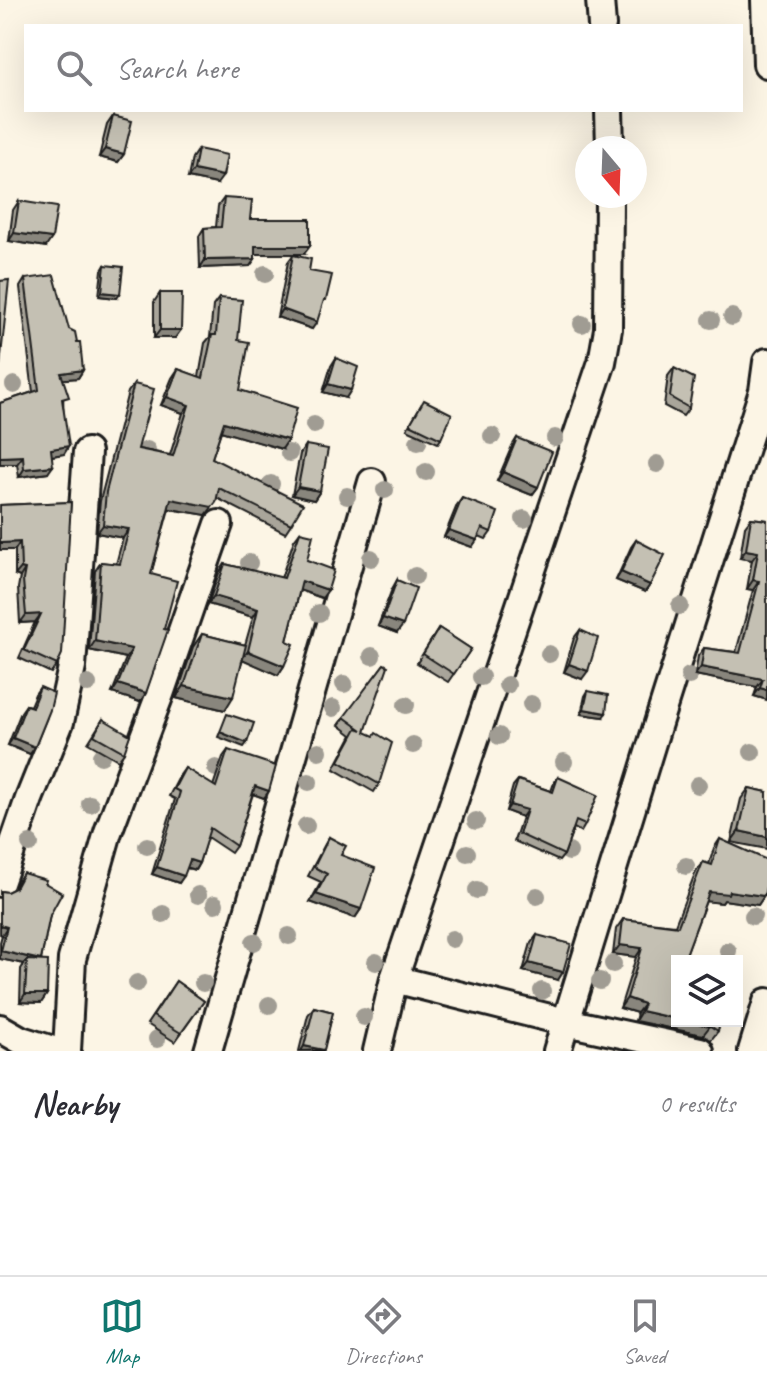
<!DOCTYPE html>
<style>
body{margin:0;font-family:Caveat,sans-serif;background:#f2f2f3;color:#2b2b33}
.controls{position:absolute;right:24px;bottom:24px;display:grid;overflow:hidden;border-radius:0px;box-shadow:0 8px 32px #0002}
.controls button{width:72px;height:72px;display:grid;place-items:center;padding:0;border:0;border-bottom:2px solid #e1e1e2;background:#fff;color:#2b2b33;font:40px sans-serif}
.compass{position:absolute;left:575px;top:136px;width:72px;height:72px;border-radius:50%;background:#fff;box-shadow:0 8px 32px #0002;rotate:161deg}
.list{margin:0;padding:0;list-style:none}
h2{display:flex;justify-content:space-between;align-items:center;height:104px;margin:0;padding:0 32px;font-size:34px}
h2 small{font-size:26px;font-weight:400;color:#7c7c81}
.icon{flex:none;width:44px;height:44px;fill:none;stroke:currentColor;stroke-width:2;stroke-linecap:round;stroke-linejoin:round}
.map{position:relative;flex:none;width:767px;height:1051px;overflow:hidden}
.search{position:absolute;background:#fff;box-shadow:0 8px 32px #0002;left:24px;right:24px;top:24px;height:88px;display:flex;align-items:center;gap:20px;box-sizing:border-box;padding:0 28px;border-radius:0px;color:#7c7c81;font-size:30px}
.sheet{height:224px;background:#fff}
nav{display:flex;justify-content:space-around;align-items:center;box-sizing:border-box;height:112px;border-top:2px solid #e1e1e2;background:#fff;font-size:22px;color:#7c7c81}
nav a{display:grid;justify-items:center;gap:4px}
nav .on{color:#0f766e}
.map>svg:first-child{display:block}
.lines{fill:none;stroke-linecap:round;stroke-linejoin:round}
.minor-casing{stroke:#1c1c1c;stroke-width:32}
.minor{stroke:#fcf5e5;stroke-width:26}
.tree{fill:#a09c93}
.wall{fill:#a9a59a;stroke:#1c1c1c;stroke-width:2}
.shaded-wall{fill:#89867d;stroke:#1c1c1c;stroke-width:2}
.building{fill:#c4c0b3;stroke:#1c1c1c;stroke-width:2}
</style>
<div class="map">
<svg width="767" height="1051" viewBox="0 0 767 1051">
<rect width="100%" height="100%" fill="#fcf5e5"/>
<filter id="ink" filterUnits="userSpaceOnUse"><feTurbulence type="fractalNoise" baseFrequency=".0125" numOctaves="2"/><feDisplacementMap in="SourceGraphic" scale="16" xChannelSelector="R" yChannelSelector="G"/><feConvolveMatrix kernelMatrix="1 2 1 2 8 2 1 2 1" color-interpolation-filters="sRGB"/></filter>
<g filter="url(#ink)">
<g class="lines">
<g class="minor-casing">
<g id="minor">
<path d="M 600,0 L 602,26"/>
<path d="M 765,0 L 767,64"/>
<path d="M 609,110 L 610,148"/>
<path d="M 0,883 L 29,799 L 60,722 L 72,667 L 87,452"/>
<path d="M 394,979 L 566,1022 L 700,1051"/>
<path d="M 0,1028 L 21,1040 L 56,1051"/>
<path d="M 67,1051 L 72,959 L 108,832 L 160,694 L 219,524"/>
<path d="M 208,1051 L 372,482"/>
<path d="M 377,1051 L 394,979 L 602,362 L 608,329 L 609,196"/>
<path d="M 557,1051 L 659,720 L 763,391 L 767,362"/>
<path d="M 752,1051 L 767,1002"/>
</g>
</g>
<use href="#minor" class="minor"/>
</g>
<g class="tree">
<circle cx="265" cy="274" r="9"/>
<circle cx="732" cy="317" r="9"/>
<circle cx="711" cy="320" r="9"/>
<circle cx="582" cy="324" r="9"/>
<circle cx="14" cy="385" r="9"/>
<circle cx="314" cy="425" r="9"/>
<circle cx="492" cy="436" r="9"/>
<circle cx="555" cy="438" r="9"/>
<circle cx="418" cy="442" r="9"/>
<circle cx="147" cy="450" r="9"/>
<circle cx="289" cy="453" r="9"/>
<circle cx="657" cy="464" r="9"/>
<circle cx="426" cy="472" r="9"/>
<circle cx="271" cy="484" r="9"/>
<circle cx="385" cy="490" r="9"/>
<circle cx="347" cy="496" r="9"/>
<circle cx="524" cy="519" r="9"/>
<circle cx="371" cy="558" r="9"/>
<circle cx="249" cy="563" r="9"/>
<circle cx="415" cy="576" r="9"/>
<circle cx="680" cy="606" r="9"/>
<circle cx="319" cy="613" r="9"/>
<circle cx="549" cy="654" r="9"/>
<circle cx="372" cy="656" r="9"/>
<circle cx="689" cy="676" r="9"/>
<circle cx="481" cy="677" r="9"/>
<circle cx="88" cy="684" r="9"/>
<circle cx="344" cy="684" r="9"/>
<circle cx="507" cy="685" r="9"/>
<circle cx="531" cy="704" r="9"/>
<circle cx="406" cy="705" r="9"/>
<circle cx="333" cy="708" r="9"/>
<circle cx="499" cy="736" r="9"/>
<circle cx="413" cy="745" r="9"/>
<circle cx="319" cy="751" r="9"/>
<circle cx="752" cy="752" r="9"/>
<circle cx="101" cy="756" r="9"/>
<circle cx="564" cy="762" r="9"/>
<circle cx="216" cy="768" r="9"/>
<circle cx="309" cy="782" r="9"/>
<circle cx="698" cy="785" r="9"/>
<circle cx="90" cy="804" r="9"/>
<circle cx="476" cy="821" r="9"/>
<circle cx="306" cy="826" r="9"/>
<circle cx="30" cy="844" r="9"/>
<circle cx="147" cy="846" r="9"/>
<circle cx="569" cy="852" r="9"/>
<circle cx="467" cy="853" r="9"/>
<circle cx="686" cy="866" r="9"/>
<circle cx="477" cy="890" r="9"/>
<circle cx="198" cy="895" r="9"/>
<circle cx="537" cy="896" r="9"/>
<circle cx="215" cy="904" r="9"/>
<circle cx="163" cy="914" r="9"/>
<circle cx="753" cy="916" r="9"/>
<circle cx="289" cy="936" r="9"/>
<circle cx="452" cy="939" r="9"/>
<circle cx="254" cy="942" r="9"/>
<circle cx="728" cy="951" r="9"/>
<circle cx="376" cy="962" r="9"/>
<circle cx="613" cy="964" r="9"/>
<circle cx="600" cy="981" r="9"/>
<circle cx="137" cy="983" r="9"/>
<circle cx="203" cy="983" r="9"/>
<circle cx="542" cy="991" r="9"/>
<circle cx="269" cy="1005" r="9"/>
<circle cx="364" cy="1017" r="9"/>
<circle cx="157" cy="1039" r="9"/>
</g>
<g class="wall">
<path d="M 113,116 L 124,154 L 118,162 L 99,157 L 107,125 Z"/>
<path d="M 198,149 L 217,184 L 188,178 L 192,158 Z"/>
<path d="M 224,198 L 250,219 L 304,254 L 255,254 L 255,259 L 250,266 L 200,268 L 199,236 L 204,228 L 216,227 L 218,206 Z"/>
<path d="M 19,201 L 46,247 L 9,241 L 13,210 Z"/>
<path d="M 293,255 L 309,271 L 322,306 L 312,329 L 277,317 L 288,262 Z"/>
<path d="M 105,265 L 117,298 L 99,296 L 102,270 Z"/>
<path d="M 25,279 L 69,329 L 83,370 L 78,378 L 63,379 L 64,454 L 52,456 L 48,473 L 19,477 L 17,464 L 0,464 L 0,403 L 33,392 L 20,287 Z"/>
<path d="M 160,293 L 175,338 L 154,338 L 154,302 Z"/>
<path d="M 219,298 L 238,340 L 240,390 L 282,449 L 221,431 L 212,458 L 291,524 L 285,533 L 217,498 L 216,502 L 206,515 L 169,509 L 151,574 L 146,693 L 140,702 L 112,693 L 126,658 L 89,650 L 95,571 L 101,562 L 116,564 L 123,538 L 97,533 L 100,501 L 128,392 L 134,384 L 138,449 L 170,455 L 183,413 L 161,405 L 172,378 L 178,369 L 199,377 L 205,343 L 210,337 L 213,306 Z"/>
<path d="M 336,358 L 346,398 L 323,392 L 331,366 Z"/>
<path d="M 674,368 L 689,408 L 683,416 L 664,406 L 668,376 Z"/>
<path d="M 421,405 L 441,439 L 438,443 L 407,429 Z"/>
<path d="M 517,438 L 538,487 L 532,495 L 497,481 L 512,446 Z"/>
<path d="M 306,445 L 320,491 L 314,500 L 292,495 L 300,454 Z"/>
<path d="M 462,498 L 491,532 L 486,539 L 479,536 L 472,547 L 444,537 L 457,505 Z"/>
<path d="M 71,502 L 57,665 L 51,673 L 19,658 L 35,622 L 20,623 L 18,588 L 20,577 L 15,575 L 15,550 L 0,550 L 0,505 Z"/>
<path d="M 751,518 L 767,520 L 767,700 L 754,696 L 757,687 L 695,675 L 698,656 L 704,648 L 736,652 L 753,590 L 747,589 L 752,560 L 740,558 L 745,526 Z"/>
<path d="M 300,532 L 307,560 L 322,598 L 300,590 L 287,641 L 284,666 L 278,675 L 243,659 L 225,710 L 176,698 L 193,647 L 202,634 L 245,645 L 253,617 L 208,604 L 219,573 L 225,564 L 281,578 L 294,540 Z"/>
<path d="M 636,540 L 650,585 L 645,592 L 616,580 L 631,547 Z"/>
<path d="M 397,580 L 397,633 L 378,626 L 392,589 Z"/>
<path d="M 439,628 L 471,649 L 448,682 L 417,663 Z"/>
<path d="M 580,630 L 582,679 L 564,672 L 574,638 Z"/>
<path d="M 384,664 L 365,732 L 379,784 L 374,792 L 334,769 L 352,735 L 339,725 Z"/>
<path d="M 40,687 L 30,754 L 8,745 L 21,712 L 26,705 L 30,706 L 35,694 Z"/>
<path d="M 588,691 L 603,717 L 581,714 L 585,696 Z"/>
<path d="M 103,719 L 124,752 L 118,760 L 88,743 Z"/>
<path d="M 228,750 L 269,791 L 264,798 L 253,794 L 236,846 L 231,853 L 207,837 L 199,863 L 195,870 L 187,868 L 179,883 L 152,874 L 175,799 L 169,796 L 180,775 L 185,768 L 213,786 L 223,757 Z"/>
<path d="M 558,777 L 585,825 L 581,832 L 574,828 L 564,855 L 559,861 L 514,841 L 522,817 L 506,811 L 513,786 L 518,780 L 551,791 L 554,783 Z"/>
<path d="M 749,788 L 767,792 L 731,842 L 741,799 Z"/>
<path d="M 329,837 L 341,855 L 361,909 L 355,918 L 310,902 L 321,882 L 308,876 L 324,846 Z"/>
<path d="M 720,839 L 764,896 L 758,905 L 724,900 L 722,903 L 706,901 L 684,960 L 720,1021 L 718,1031 L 711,1040 L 703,1035 L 635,1021 L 637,1013 L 620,1008 L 636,957 L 613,954 L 616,929 L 623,919 L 675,925 L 696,871 L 703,862 L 709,864 L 714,848 Z"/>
<path d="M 23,873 L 45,883 L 50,915 L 41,960 L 47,994 L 41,1003 L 20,1002 L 21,969 L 24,964 L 0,959 L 0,942 L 2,935 L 0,934 L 0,891 L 7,892 L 13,889 Z"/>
<path d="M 537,935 L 558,980 L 523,971 L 531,943 Z"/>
<path d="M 176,981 L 204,1001 L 175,1042 L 147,1024 Z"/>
<path d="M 314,1007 L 333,1012 L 323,1051 L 299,1051 L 308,1015 Z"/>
</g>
<g class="shaded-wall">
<path d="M 105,149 L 124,154 L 118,162 L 99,157 Z"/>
<path d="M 194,170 L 223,176 L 217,184 L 188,178 Z"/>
<path d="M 14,233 L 52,238 L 46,247 L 9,241 Z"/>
<path d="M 255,246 L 310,246 L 304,254 L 250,254 Z"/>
<path d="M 255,259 L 250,266 L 200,268 L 205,260 Z"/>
<path d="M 102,292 L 120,294 L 117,298 L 99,296 Z"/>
<path d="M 282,309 L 317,322 L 312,329 L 277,317 Z"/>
<path d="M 160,330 L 181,330 L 175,338 L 154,338 Z"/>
<path d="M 83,370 L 78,378 L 55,380 L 61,373 Z"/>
<path d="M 328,384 L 351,390 L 346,398 L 323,392 Z"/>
<path d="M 167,397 L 189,405 L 183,413 L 161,405 Z"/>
<path d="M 224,422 L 288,440 L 282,449 L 217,430 Z"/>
<path d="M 69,446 L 64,454 L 45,457 L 51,449 Z"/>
<path d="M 23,456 L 17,464 L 0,464 L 0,457 Z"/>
<path d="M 53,466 L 48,473 L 19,477 L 24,469 Z"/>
<path d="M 503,472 L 538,487 L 532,495 L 497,481 Z"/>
<path d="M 298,487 L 320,491 L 314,500 L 292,495 Z"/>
<path d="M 171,499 L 216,502 L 206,515 L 165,508 Z"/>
<path d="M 103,525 L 129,529 L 123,538 L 97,533 Z"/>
<path d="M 449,530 L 477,540 L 472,547 L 444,537 Z"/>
<path d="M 20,542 L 15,550 L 0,550 L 0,543 Z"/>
<path d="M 746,550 L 758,552 L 752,560 L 740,558 Z"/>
<path d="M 21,568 L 25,569 L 20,577 L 15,575 Z"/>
<path d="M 621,572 L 650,585 L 645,592 L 616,580 Z"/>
<path d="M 753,580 L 759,581 L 753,590 L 747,589 Z"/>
<path d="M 302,581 L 328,590 L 322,598 L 296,589 Z"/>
<path d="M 214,596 L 258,609 L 253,617 L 208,604 Z"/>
<path d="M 41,614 L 35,622 L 20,623 L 26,615 Z"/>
<path d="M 383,618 L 403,625 L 397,633 L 378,626 Z"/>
<path d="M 95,641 L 132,649 L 126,658 L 89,650 Z"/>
<path d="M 248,651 L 284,666 L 278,675 L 242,659 Z"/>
<path d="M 569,664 L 588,671 L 582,679 L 564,672 Z"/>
<path d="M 701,667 L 763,679 L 757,687 L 695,675 Z"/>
<path d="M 118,684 L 146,693 L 140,702 L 112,693 Z"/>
<path d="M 184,686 L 233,697 L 225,710 L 176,698 Z"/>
<path d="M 760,688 L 767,690 L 767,700 L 754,696 Z"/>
<path d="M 584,709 L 606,713 L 603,717 L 581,714 Z"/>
<path d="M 220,732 L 247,743 L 244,747 L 218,737 Z"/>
<path d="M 13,738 L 35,747 L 30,754 L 8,745 Z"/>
<path d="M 255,786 L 269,791 L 264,798 L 250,793 Z"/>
<path d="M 510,805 L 527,810 L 522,817 L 506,811 Z"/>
<path d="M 739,831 L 767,837 L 767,849 L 731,842 Z"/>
<path d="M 190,860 L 199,863 L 195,870 L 185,867 Z"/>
<path d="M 157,867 L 184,876 L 179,883 L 152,874 Z"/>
<path d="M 729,891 L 764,896 L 758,905 L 724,900 L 722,903 L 703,901 L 709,892 Z"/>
<path d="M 316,894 L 361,909 L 355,918 L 310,902 Z"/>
<path d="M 0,925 L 7,927 L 2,935 L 0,934 Z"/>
<path d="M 620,945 L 642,948 L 636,957 L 613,954 Z"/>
<path d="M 1,951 L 41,960 L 36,967 L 27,960 L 24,964 L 0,959 L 0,953 Z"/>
<path d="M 529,963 L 563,972 L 558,980 L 523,971 Z"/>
<path d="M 25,994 L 47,994 L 41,1003 L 20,1002 Z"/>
<path d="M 627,998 L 644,1004 L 637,1013 L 620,1008 Z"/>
<path d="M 641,1011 L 677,1019 L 677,1021 L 686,1021 L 710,1026 L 703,1035 L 635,1021 Z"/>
<path d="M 304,1046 L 324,1050 L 301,1051 Z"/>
</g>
<g class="building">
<path d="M 113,116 L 132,121 L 124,154 L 105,149 Z"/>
<path d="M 198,149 L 227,155 L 223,176 L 194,170 Z"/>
<path d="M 224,198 L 252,200 L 250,219 L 310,219 L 310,246 L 255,246 L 255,259 L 205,260 L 204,228 L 221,227 Z"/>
<path d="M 19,201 L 57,207 L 52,238 L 14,233 Z"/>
<path d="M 293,255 L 311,259 L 309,271 L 332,275 L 326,300 L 324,300 L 317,322 L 282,309 Z"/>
<path d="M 105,265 L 123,267 L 120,294 L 102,292 Z"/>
<path d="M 54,275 L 69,329 L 75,332 L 77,342 L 80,342 L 83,370 L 61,373 L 69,397 L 62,399 L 69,446 L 51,449 L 53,466 L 24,469 L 23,456 L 0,457 L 0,403 L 39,390 L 25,279 Z"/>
<path d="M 9,280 L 0,366 L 0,281 Z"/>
<path d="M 160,293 L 182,293 L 181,330 L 160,330 Z"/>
<path d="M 219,298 L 242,300 L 238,340 L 249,342 L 240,390 L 297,408 L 288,440 L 224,422 L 212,458 L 303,504 L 291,524 L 219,488 L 216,502 L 212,507 L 171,499 L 151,574 L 177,581 L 164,629 L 168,630 L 146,693 L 118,684 L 132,649 L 95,641 L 101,562 L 120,564 L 129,529 L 103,525 L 106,492 L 134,384 L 154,389 L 138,449 L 173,456 L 189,405 L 167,397 L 178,369 L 203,378 L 212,335 L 216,335 Z"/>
<path d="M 336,358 L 358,367 L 351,390 L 328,384 Z"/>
<path d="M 674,368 L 694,378 L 689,408 L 670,397 Z"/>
<path d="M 424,400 L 452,414 L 441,439 L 410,424 Z"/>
<path d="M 517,438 L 552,452 L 538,487 L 503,472 Z"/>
<path d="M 306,445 L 328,449 L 320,491 L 298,487 Z"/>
<path d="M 462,498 L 498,512 L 491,532 L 482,528 L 477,540 L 449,530 Z"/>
<path d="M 71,502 L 62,654 L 57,665 L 24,650 L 41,614 L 26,615 L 23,580 L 25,569 L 21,568 L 20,542 L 0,543 L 0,505 Z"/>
<path d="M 751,518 L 767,520 L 767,690 L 760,688 L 763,679 L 701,667 L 704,648 L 740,653 L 759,581 L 753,580 L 758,552 L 746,550 Z"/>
<path d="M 300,532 L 313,535 L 307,560 L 334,570 L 328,590 L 302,581 L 287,641 L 294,644 L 284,666 L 248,651 L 258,609 L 214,596 L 225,564 L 284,578 Z"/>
<path d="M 636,540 L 665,555 L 650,585 L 621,572 Z"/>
<path d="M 397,580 L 416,588 L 403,625 L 383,618 Z"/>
<path d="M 439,628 L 471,649 L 454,674 L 423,654 Z"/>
<path d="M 580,630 L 598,638 L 588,671 L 569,664 Z"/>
<path d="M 202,634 L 246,645 L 233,697 L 184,686 Z"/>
<path d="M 384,664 L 388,666 L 365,732 L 374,736 L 376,733 L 392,743 L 379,784 L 339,761 L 357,728 L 362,730 L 344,717 Z"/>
<path d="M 40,687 L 54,693 L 50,710 L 35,747 L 13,738 L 26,705 L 32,707 Z"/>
<path d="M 588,691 L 608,695 L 606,713 L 584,709 Z"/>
<path d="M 227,714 L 254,723 L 247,743 L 220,732 Z"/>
<path d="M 103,719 L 130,735 L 124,752 L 94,735 Z"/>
<path d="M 228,750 L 276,766 L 269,791 L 255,786 L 236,846 L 210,828 L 199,863 L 190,860 L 184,876 L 157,867 L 180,792 L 174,789 L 185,768 L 216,787 Z"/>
<path d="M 558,777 L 598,795 L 585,825 L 576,821 L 564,855 L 519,834 L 527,810 L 510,805 L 518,780 L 553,792 Z"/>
<path d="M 749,788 L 767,792 L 767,837 L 739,831 Z"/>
<path d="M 329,837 L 346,846 L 341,855 L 375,868 L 361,909 L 316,894 L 327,874 L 314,867 Z"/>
<path d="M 720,839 L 767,860 L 767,882 L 764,896 L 729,891 L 728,894 L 709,892 L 684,960 L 695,961 L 677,961 L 677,1019 L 641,1011 L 644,1004 L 627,998 L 642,948 L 620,945 L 623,919 L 678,926 L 703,862 L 712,865 Z"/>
<path d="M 23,873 L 46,880 L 45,883 L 62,893 L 50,915 L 41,960 L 1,951 L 7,927 L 0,925 L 0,891 L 7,892 L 15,888 Z"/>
<path d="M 537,935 L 571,944 L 563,972 L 529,963 Z"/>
<path d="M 27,960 L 48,961 L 47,994 L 25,994 Z"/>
<path d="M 176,981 L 204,1001 L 181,1033 L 153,1016 Z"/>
<path d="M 314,1007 L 333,1012 L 324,1050 L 304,1046 Z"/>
<path d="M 686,1021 L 720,1021 L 718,1031 L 710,1026 Z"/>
</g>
</g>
</svg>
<div class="controls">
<button><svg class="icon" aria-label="layers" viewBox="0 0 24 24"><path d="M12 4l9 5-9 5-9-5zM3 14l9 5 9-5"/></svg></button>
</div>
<svg class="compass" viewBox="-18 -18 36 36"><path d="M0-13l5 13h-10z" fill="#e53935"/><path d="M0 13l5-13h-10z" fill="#7c7c81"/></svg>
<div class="search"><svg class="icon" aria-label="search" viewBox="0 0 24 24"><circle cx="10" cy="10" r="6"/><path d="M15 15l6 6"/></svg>Search here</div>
</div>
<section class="sheet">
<h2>Nearby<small>0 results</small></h2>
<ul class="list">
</ul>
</section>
<nav>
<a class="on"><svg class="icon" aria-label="map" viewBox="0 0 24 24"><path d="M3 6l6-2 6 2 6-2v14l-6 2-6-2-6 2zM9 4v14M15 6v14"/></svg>Map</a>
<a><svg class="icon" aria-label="directions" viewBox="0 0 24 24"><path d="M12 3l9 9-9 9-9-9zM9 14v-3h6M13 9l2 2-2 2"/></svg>Directions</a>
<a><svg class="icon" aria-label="saved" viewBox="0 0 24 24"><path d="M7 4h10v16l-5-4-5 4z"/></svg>Saved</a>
</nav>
